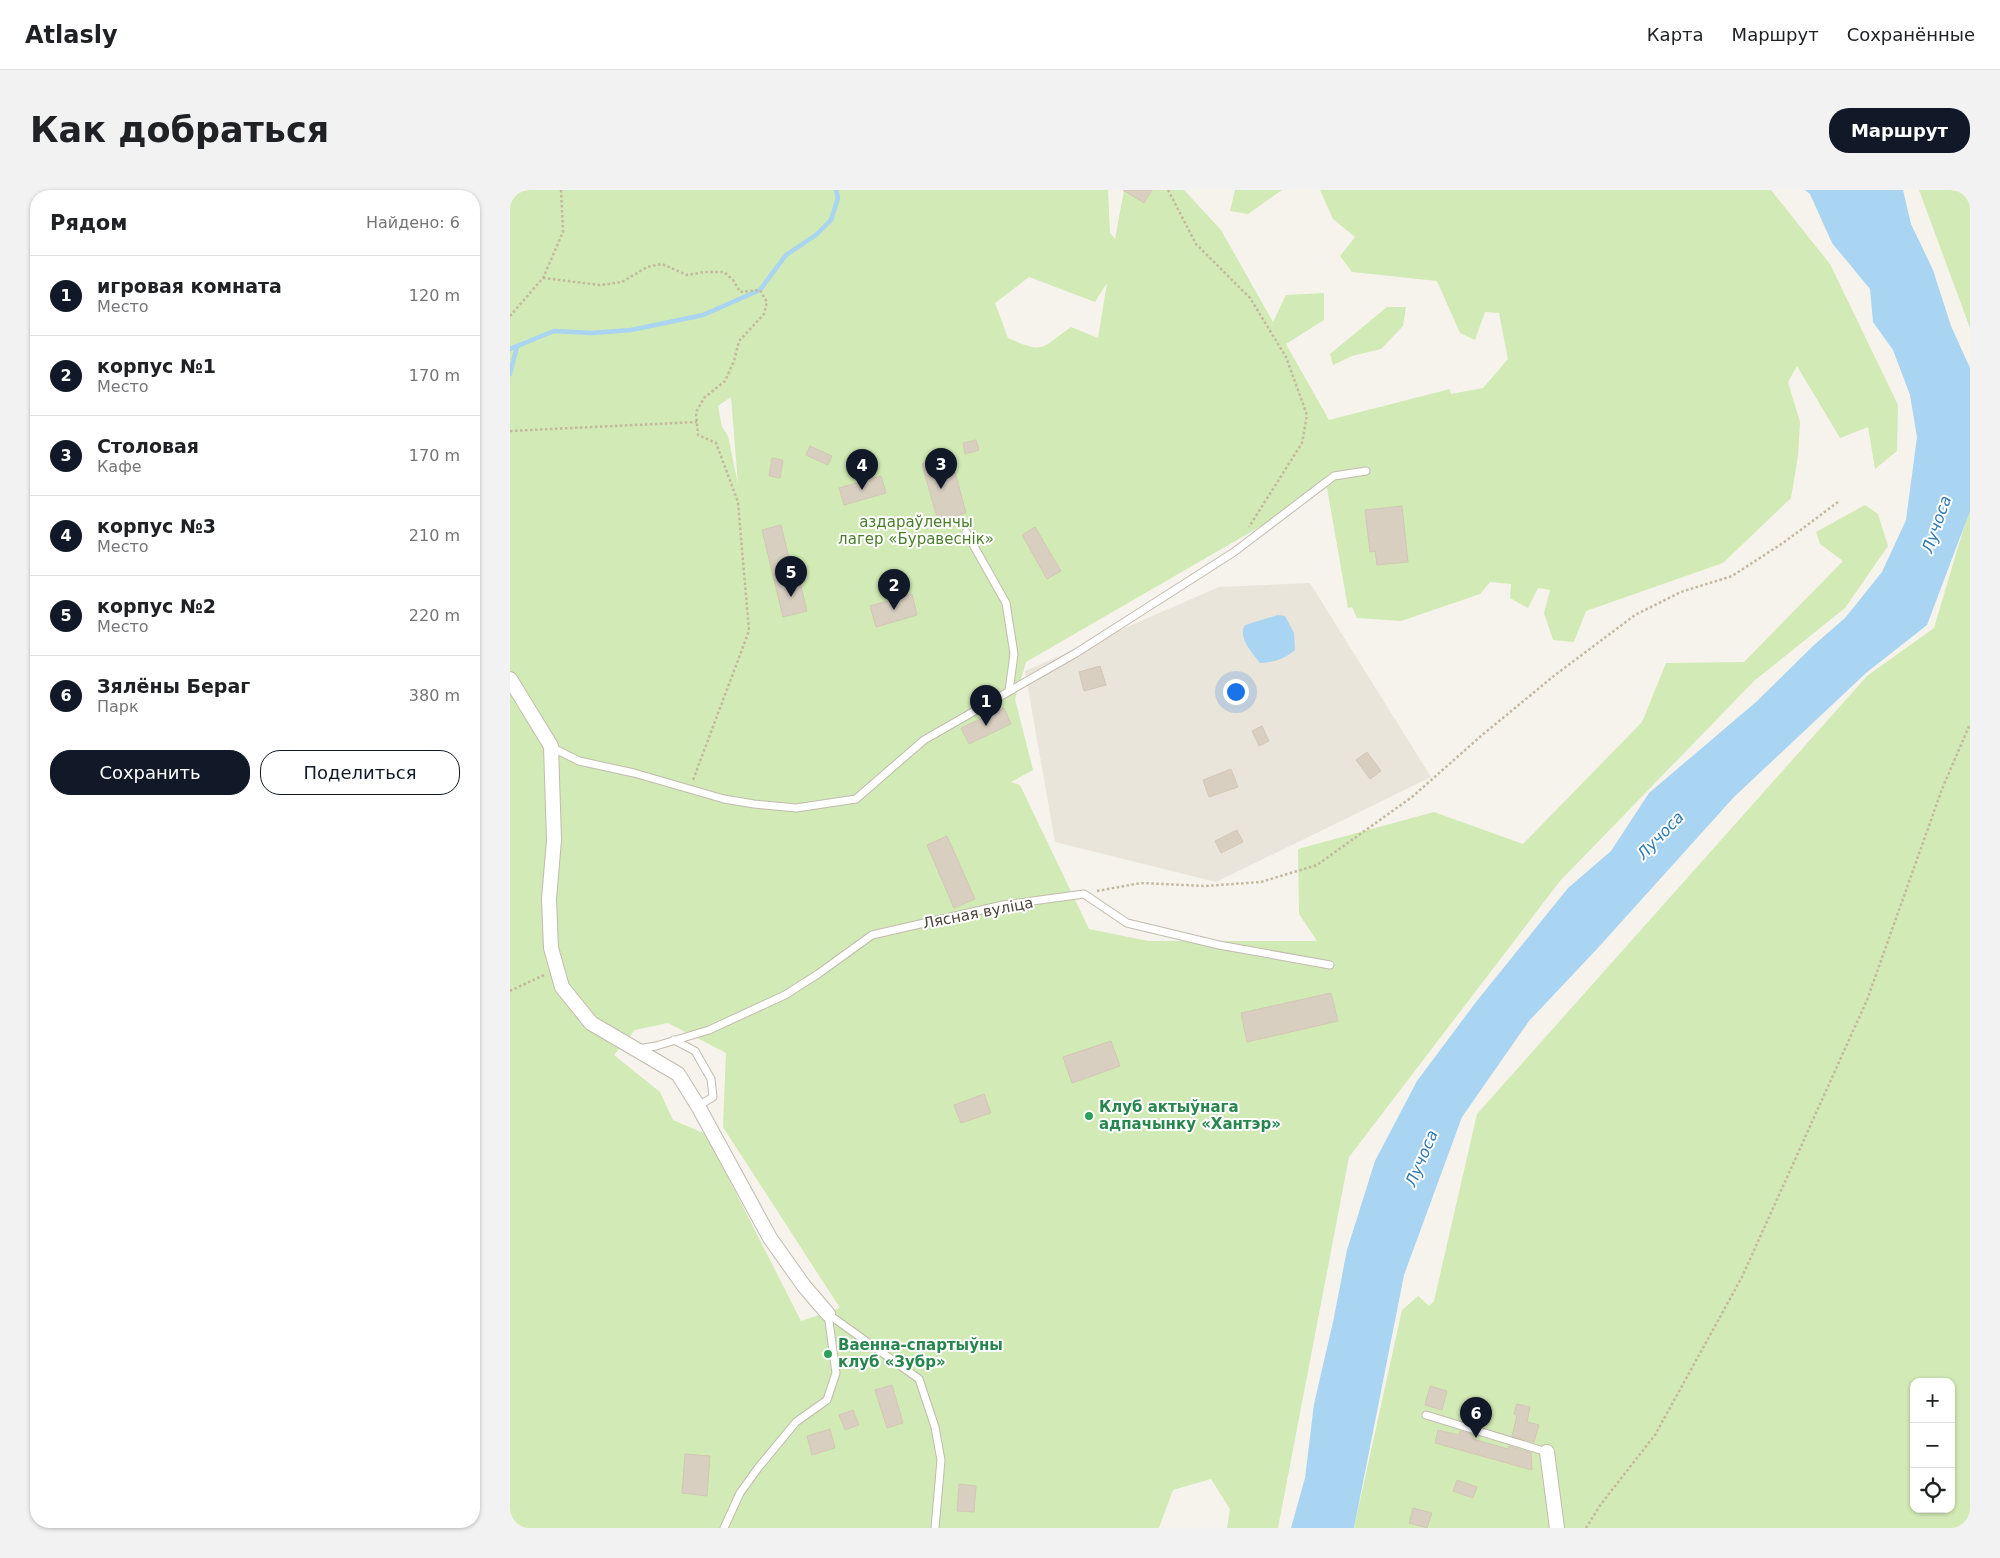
<!DOCTYPE html>
<html lang="ru">
<meta charset="utf-8">
<style>
body{margin:0;font-family:"DejaVu Sans",sans-serif;background:#f2f2f2;color:#202124}
.controls{position:absolute;right:15px;bottom:15px;display:grid;overflow:hidden;border-radius:10px;box-shadow:0 1px 4px #0004}
.controls button{width:45px;height:45px;display:grid;place-items:center;padding:0;border:0;border-bottom:1px solid #e0e0e0;background:#fff;color:#202124;font:25px sans-serif}
.you{position:absolute;left:725px;top:501px;width:18px;height:18px;margin:-12px;border:4px solid #fff;border-radius:50%;background:#1a73e8;box-shadow:0 0 0 8px #1a73e833}
.badge{display:grid;place-items:center;width:32px;height:32px;border-radius:50%;background:#111827;color:#fff;font-size:16px;font-weight:700}
.pin{position:absolute;translate:-50% -41px;filter:drop-shadow(0 1px 2px #0008)}
.pin::after{content:'';position:absolute;top:26px;width:18px;height:15px;background:inherit;clip-path:polygon(0 0,100% 0,50% 100%)}
.list{margin:0;padding:0;list-style:none}
h2{display:flex;justify-content:space-between;align-items:center;height:65px;margin:0;padding:0 20px;font-size:21px}
h2 small{font-size:16px;font-weight:400;color:#757577}
.list li{display:grid;grid-template-columns:32px 1fr auto;gap:15px;align-items:center;box-sizing:border-box;height:80px;padding:0 20px;border-top:1px solid #e0e0e0}
.list b{display:block;font-size:19px;white-space:nowrap}
.list p{margin:0;font-size:16px;white-space:nowrap;color:#757577}
.list em{font-size:16px;font-style:normal;color:#757577}
.actions{display:flex;gap:10px;padding:15px 20px}
.actions a{flex:1;padding:11px 0;border:1px solid #111827;border-radius:20px;text-align:center;font-size:18px;color:#111827}
.actions .main{background:#111827;color:#fff}
.icon{flex:none;width:28px;height:28px;fill:none;stroke:currentColor;stroke-width:2;stroke-linecap:round;stroke-linejoin:round}
.map{position:relative;flex:none;width:1460px;height:1338px;overflow:hidden;border-radius:20px}
header{display:flex;align-items:center;gap:30px;box-sizing:border-box;height:70px;padding:0 25px;background:#fff;border-bottom:1px solid #e0e0e0}
header strong{font-size:24px}
nav{display:flex;gap:28px;margin-inline-start:auto;font-size:18px}
.intro{display:flex;align-items:center;justify-content:space-between;box-sizing:border-box;height:120px;padding:0 30px}
h1{margin:0;font-size:35px}
.button{padding:12px 22px;border-radius:20px;background:#111827;color:#fff;font-size:18px;font-weight:700}
main{display:flex;gap:30px;padding:0 30px}
aside{flex:1;background:#fff;border-radius:20px;box-shadow:0 1px 4px #0004}
.map>svg:first-child{display:block}
.residential{fill:#eae5da}
.green{fill:#d2eab5;fill-rule:evenodd}
.water{fill:#a9d4f2}
.lines{fill:none;stroke-linecap:round;stroke-linejoin:round}
.stream{stroke:#a9d4f2;stroke-width:4.5}
.building{fill:#d8cfc1;stroke:#d3c7b4}
.lane-casing{stroke:#c2bbae;stroke-width:9}
.street-casing{stroke:#c2bbae;stroke-width:16}
.path{stroke:#c4b79f;stroke-width:2.5;stroke-dasharray:2.5 2.5;stroke-linecap:butt}
.lane{stroke:#fff;stroke-width:7}
.street{stroke:#fff;stroke-width:14}
.leisure-dot{fill:#2e9e5b;stroke:#fff;stroke-width:2}
.labels{text-anchor:middle;stroke-width:4;stroke-linejoin:round;paint-order:stroke}
.park-label{font-size:15px;fill:#4a7f2a;stroke:#fff}
.street-label{font-size:15px;fill:#4b4439;stroke:#fff}
.leisure-label{font-size:15px;font-weight:bold;fill:#27864d;stroke:#fff;text-anchor:start}
.water-label{font-size:16px;font-style:italic;fill:#2e7ab2;stroke:#fff}
</style>
<header>
<strong>Atlasly</strong>
<nav><a>Карта</a><a>Маршрут</a><a>Сохранённые</a></nav>
</header>
<div class="intro"><h1>Как добраться</h1><a class="button">Маршрут</a></div>
<main>
<aside>
<h2>Рядом<small>Найдено: 6</small></h2>
<ul class="list">
<li><span class="badge">1</span><div><b>игровая комната</b><p>Место</p></div><em>120 m</em></li>
<li><span class="badge">2</span><div><b>корпус №1</b><p>Место</p></div><em>170 m</em></li>
<li><span class="badge">3</span><div><b>Столовая</b><p>Кафе</p></div><em>170 m</em></li>
<li><span class="badge">4</span><div><b>корпус №3</b><p>Место</p></div><em>210 m</em></li>
<li><span class="badge">5</span><div><b>корпус №2</b><p>Место</p></div><em>220 m</em></li>
<li><span class="badge">6</span><div><b>Зялёны Бераг</b><p>Парк</p></div><em>380 m</em></li>
</ul>
<div class="actions"><a class="main">Сохранить</a><a>Поделиться</a></div>
</aside>
<div class="map">
<svg width="1460" height="1338" viewBox="0 0 1460 1338">
<rect width="100%" height="100%" fill="#f6f3ec"/>
<path class="residential" d="M 800,393 L 921,587 L 706,692 L 545,652 L 515,481 L 709,397 Z"/>
<g class="green">
<path d="M 0,0 L 598,0 L 600,43 L 605,49 L 614,0 L 674,0 L 711,40 L 763,132 L 776,105 L 814,103 L 814,130 L 776,154 L 819,230 L 940,199 L 941,204 L 973,198 L 998,169 L 989,123 L 975,122 L 965,150 L 950,143 L 927,91 L 842,82 L 830,66 L 845,47 L 823,29 L 810,0 L 1261,0 L 1320,74 L 1388,215 L 1387,261 L 1365,279 L 1358,237 L 1330,248 L 1287,176 L 1278,192 L 1290,232 L 1288,266 L 1281,308 L 1213,373 L 1076,421 L 1064,452 L 1043,450 L 1034,423 L 1040,400 L 1028,398 L 1018,418 L 1000,408 L 1001,394 L 980,392 L 970,404 L 891,431 L 847,428 L 842,417 L 838,418 L 817,298 L 516,472 L 505,509 L 523,580 L 501,592 L 510,595 L 579,739 L 638,751 L 807,751 L 789,724 L 788,659 L 924,622 L 1013,654 L 1132,532 L 1156,473 L 1234,472 L 1333,371 L 1310,354 L 1306,342 L 1355,315 L 1368,324 L 1378,356 L 1335,418 L 1244,491 L 1050,691 L 839,967 L 768,1338 L 717,1338 L 720,1319 L 701,1289 L 663,1300 L 649,1338 L 0,1338 ZM 519,87 L 585,112 L 597,93 L 588,148 L 561,137 C 530,159 535,164 498,148 L 485,113 ZM 221,207 L 228,294 L 218,246 L 212,237 L 208,216 ZM 158,833 L 216,863 L 213,937 L 330,1118 L 291,1131 L 196,944 L 163,930 L 150,902 L 104,865 L 125,840 Z"/>
<path d="M 725,0 L 772,0 L 738,24 L 720,21 Z"/>
<path d="M 1409,0 L 1460,0 L 1460,138 Z"/>
<path d="M 877,117 L 896,117 L 893,136 L 871,159 L 842,166 L 823,175 L 820,164 Z"/>
<path d="M 1460,317 L 1460,1338 L 844,1338 L 892,1120 L 908,1106 L 919,1116 L 924,1111 L 967,924 L 1357,486 L 1424,438 ZM 1404,1192 L 1441,1192 L 1441,1319 L 1404,1319 Z"/>
</g>
<g class="water">
<path d="M 1295,0 L 1393,0 L 1401,34 L 1423,80 L 1441,136 L 1460,178 L 1460,321 L 1417,435 L 1356,483 L 1224,607 L 1086,760 L 1019,831 L 952,927 L 894,1085 L 844,1338 L 781,1338 L 795,1288 L 804,1214 L 823,1132 L 837,1060 L 865,971 L 907,891 L 966,812 L 1058,698 L 1101,661 L 1139,603 L 1246,512 L 1304,455 L 1335,428 L 1372,382 L 1396,330 L 1407,247 L 1400,205 L 1383,160 L 1363,132 L 1360,99 L 1322,53 L 1300,4 Z"/>
<path d="M 768,425 L 775,426 L 784,443 L 785,460 C 776,468 763,473 750,473 C 743,463 727,448 735,435 Z"/>
</g>
<g class="lines">
<g class="stream">
<path d="M 0,159 L 44,141 L 82,143 L 121,140 L 193,125 L 250,100 L 276,65 L 306,45 L 321,30 L 328,8 L 326,0"/>
<path d="M 0,184 L 7,156"/>
</g>
</g>
<g class="building">
<path d="M 613,0 L 642,0 L 634,13 Z"/>
<path d="M 466,250 L 469,260 L 455,264 L 453,253 Z"/>
<path d="M 300,256 L 322,266 L 318,275 L 296,265 Z"/>
<path d="M 433,267 L 438,284 L 445,282 L 456,323 L 428,331 L 412,274 Z"/>
<path d="M 262,268 L 273,270 L 270,288 L 259,286 Z"/>
<path d="M 371,286 L 376,303 L 334,315 L 329,298 Z"/>
<path d="M 892,316 L 898,372 L 867,375 L 865,361 L 860,362 L 855,320 Z"/>
<path d="M 271,335 L 284,389 L 289,388 L 297,421 L 273,427 L 252,340 Z"/>
<path d="M 525,337 L 551,381 L 537,389 L 512,345 Z"/>
<path d="M 402,404 L 407,425 L 366,437 L 360,416 Z"/>
<path d="M 590,476 L 596,495 L 574,501 L 569,482 Z"/>
<path d="M 494,518 L 501,534 L 459,554 L 451,538 Z"/>
<path d="M 752,536 L 759,551 L 749,556 L 742,541 Z"/>
<path d="M 857,562 L 871,581 L 860,589 L 846,570 Z"/>
<path d="M 721,579 L 728,597 L 699,607 L 693,590 Z"/>
<path d="M 727,640 L 733,652 L 711,663 L 705,651 Z"/>
<path d="M 437,646 L 465,709 L 444,718 L 417,655 Z"/>
<path d="M 821,803 L 828,831 L 737,852 L 731,823 Z"/>
<path d="M 601,851 L 610,876 L 562,893 L 553,867 Z"/>
<path d="M 474,904 L 481,923 L 451,933 L 444,915 Z"/>
<path d="M 382,1195 L 393,1233 L 377,1238 L 365,1200 Z"/>
<path d="M 920,1196 L 937,1201 L 932,1220 L 915,1215 Z"/>
<path d="M 958,1208 L 972,1212 L 966,1235 L 952,1231 Z"/>
<path d="M 1007,1214 L 1020,1217 L 1017,1232 L 1029,1235 L 1024,1252 L 1002,1246 L 1007,1225 L 1004,1224 Z"/>
<path d="M 343,1220 L 349,1235 L 335,1240 L 329,1225 Z"/>
<path d="M 320,1239 L 325,1258 L 302,1265 L 297,1246 Z"/>
<path d="M 928,1240 L 949,1245 L 950,1241 L 964,1245 L 963,1249 L 998,1259 L 999,1256 L 1021,1263 L 1022,1280 L 925,1253 Z"/>
<path d="M 175,1264 L 200,1266 L 197,1306 L 172,1303 Z"/>
<path d="M 947,1290 L 967,1297 L 963,1308 L 943,1301 Z"/>
<path d="M 449,1294 L 466,1296 L 464,1322 L 447,1321 Z"/>
<path d="M 903,1318 L 922,1323 L 917,1338 L 899,1333 Z"/>
</g>
<g class="lines">
<g class="lane-casing">
<g id="lane">
<path d="M 456,342 L 496,413 L 504,464 L 499,501"/>
<path d="M 41,557 L 69,571 L 124,583 L 214,609 L 244,614 L 286,618 L 346,609 L 414,550 L 566,463 L 724,362 L 824,286 L 856,281"/>
<path d="M 164,850 L 185,861 L 201,889 L 203,907 L 188,916"/>
<path d="M 127,859 L 146,856 L 199,840 L 275,805 L 308,784 L 362,745 L 493,715 L 574,704 L 617,733 L 709,755 L 820,775"/>
<path d="M 318,1124 L 409,1189 L 425,1237 L 431,1270 L 425,1338"/>
<path d="M 916,1225 L 1037,1262"/>
<path d="M 214,1338 L 230,1303 L 248,1278 L 286,1232 L 317,1210 L 326,1183 L 318,1124"/>
</g>
</g>
<g class="street-casing">
<g id="street">
<path d="M 0,489 L 41,556 L 44,650 L 39,709 L 41,758 L 52,797 L 81,833 L 168,884 L 188,916 L 260,1048 L 294,1096 L 318,1124"/>
<path d="M 1037,1262 L 1047,1338"/>
</g>
</g>
<g class="path">
<path d="M 658,0 L 686,54 L 740,108 L 776,167 L 797,225 L 792,253 L 739,337"/>
<path d="M 33,88 L 90,95 L 112,92 L 137,77 L 152,74 L 177,85 L 195,82 L 214,82 L 223,90 L 230,102 L 250,100 L 257,112 L 254,124 L 229,151 L 224,171 L 215,191 L 194,208 L 186,222 L 188,245 L 206,253 L 228,312 L 239,441 L 183,590"/>
<path d="M 0,126 L 33,88 L 53,42 L 51,0"/>
<path d="M 0,241 L 187,232"/>
<path d="M 587,701 L 631,693 L 695,696 L 751,692 L 807,675 L 902,607 L 971,546 L 1045,485 L 1125,425 L 1171,402 L 1222,386 L 1273,353 L 1328,312"/>
<path d="M 0,801 L 34,785"/>
<path d="M 1076,1338 L 1091,1314 L 1145,1245 L 1232,1087 L 1357,810 L 1432,599 L 1460,534"/>
</g>
<use href="#lane" class="lane"/>
<use href="#street" class="street"/>
</g>
<g class="leisure-dot">
<circle cx="579" cy="926" r="5"/>
<circle cx="318" cy="1164" r="5"/>
</g>
<g class="labels">
<g class="park-label">
<text x="406" y="337">аздараўленчы<tspan x="406" dy="17">лагер «Буравеснік»</tspan></text>
</g>
<g class="street-label">
<text transform="translate(468 723) rotate(-11)" y="5">Лясная вуліца</text>
</g>
<g class="leisure-label">
<text x="589" y="922">Клуб актыўнага<tspan x="589" dy="17">адпачынку «Хантэр»</tspan></text>
<text x="328" y="1160">Ваенна-спартыўны<tspan x="328" dy="17">клуб «Зубр»</tspan></text>
</g>
<g class="water-label">
<text transform="translate(1426 334) rotate(-71)" y="6">Лучоса</text>
<text transform="translate(1150 645) rotate(-46)" y="6">Лучоса</text>
<text transform="translate(911 968) rotate(-67)" y="6">Лучоса</text>
</g>
</g>
</svg>
<div class="controls">
<button>+</button>
<button>−</button>
<button><svg class="icon" aria-label="locate" viewBox="0 0 24 24"><circle cx="12" cy="12" r="6"/><path d="M12 2v4M12 18v4M2 12h4M18 12h4"/></svg></button>
</div>
<div class="you"></div>
<div class="pin badge" style="left:476px;top:536px">1</div>
<div class="pin badge" style="left:384px;top:420px">2</div>
<div class="pin badge" style="left:431px;top:299px">3</div>
<div class="pin badge" style="left:352px;top:300px">4</div>
<div class="pin badge" style="left:281px;top:407px">5</div>
<div class="pin badge" style="left:966px;top:1248px">6</div>
</div>
</main>
